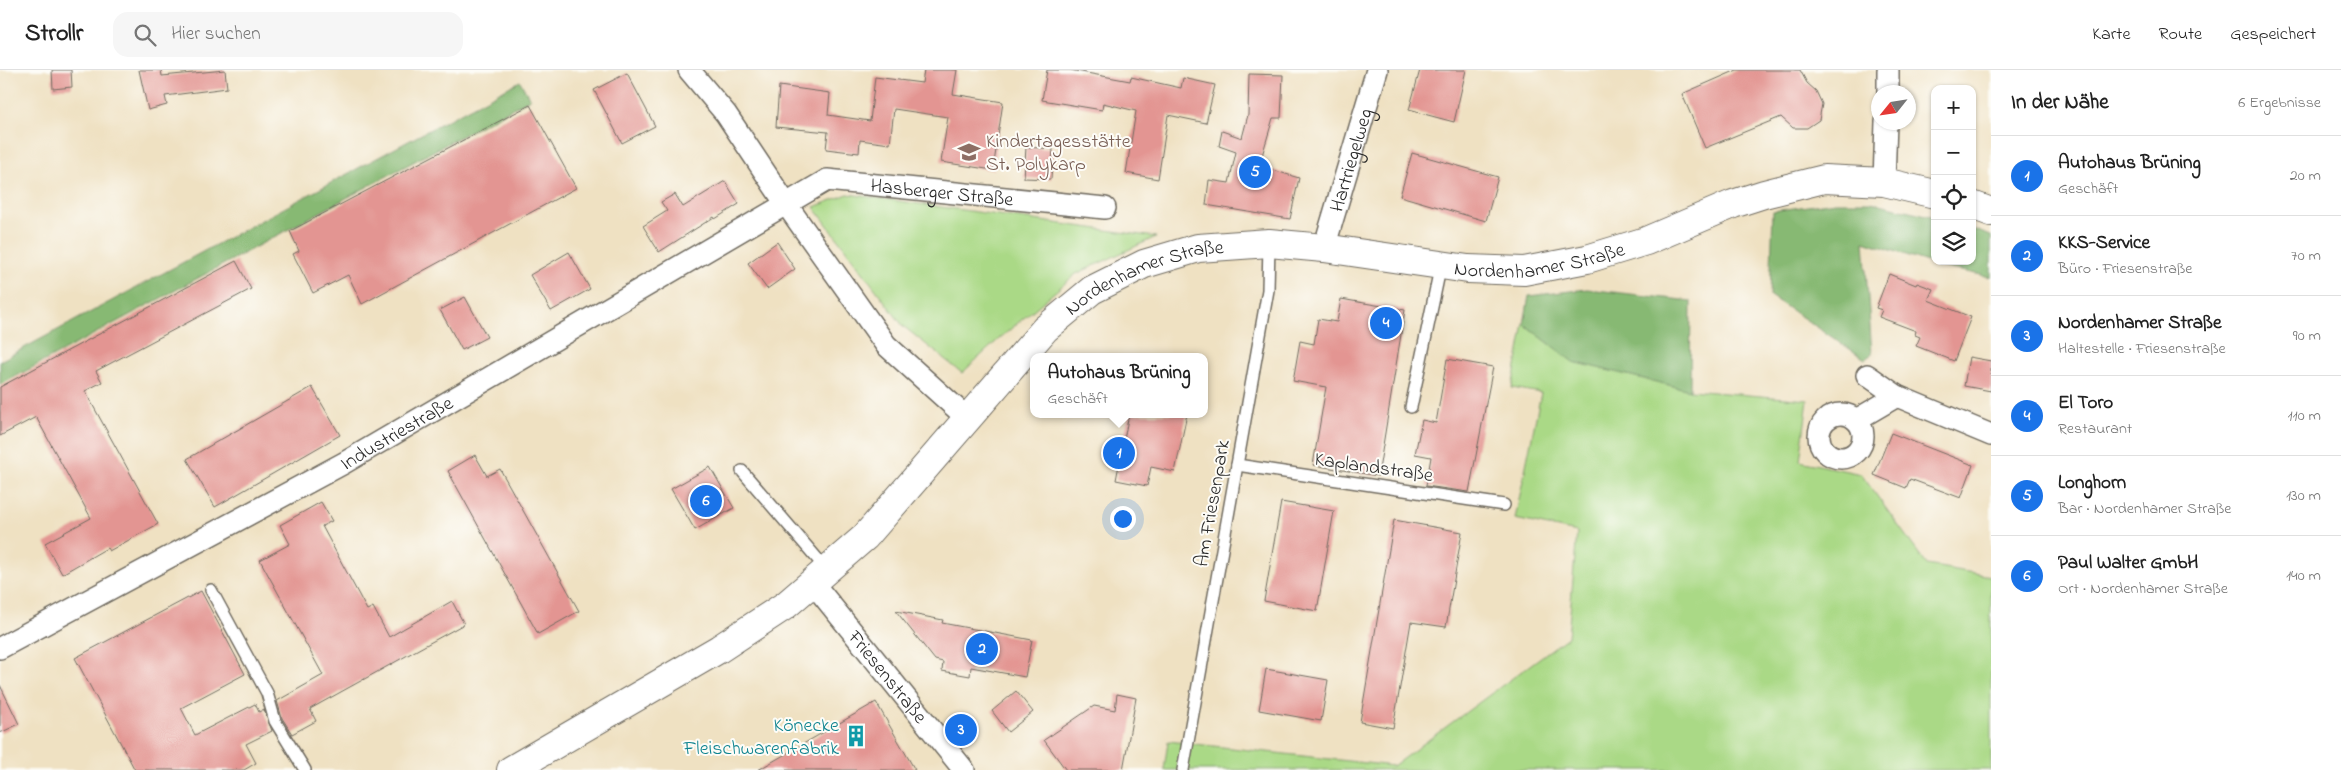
<!DOCTYPE html>
<html lang="de">
<meta charset="utf-8">
<style>
body{margin:0;font-family:"Indie Flower",sans-serif;background:#f6f6f6;color:#222}
.controls{position:absolute;right:15px;top:15px;display:grid;overflow:hidden;border-radius:10px;box-shadow:0 1px 4px #0004}
.controls button{width:45px;height:45px;display:grid;place-items:center;padding:0;border:0;border-bottom:1px solid #e0e0e0;background:#fff;color:#222;font:25px sans-serif}
.compass{position:absolute;left:1871px;top:15px;width:45px;height:45px;border-radius:50%;background:#fff;box-shadow:0 1px 4px #0004;rotate:240deg}
.you{position:absolute;left:1122px;top:448px;width:18px;height:18px;margin:-12px;border:4px solid #fff;border-radius:50%;background:#1a73e8;box-shadow:0 0 0 8px #1a73e833}
.badge{display:grid;place-items:center;width:32px;height:32px;border-radius:50%;background:#1a73e8;color:#fff;font-size:16px;font-weight:700}
.pin{position:absolute;translate:-50% -50%;border:2px solid #fff;box-shadow:0 1px 5px #0006}
.popup{position:absolute;left:1030px;top:283px;width:178px;height:65px;box-sizing:border-box;display:grid;place-content:center;border-radius:10px;background:#fff;filter:drop-shadow(0 1px 4px #0005);font-size:16px;white-space:nowrap;color:#767676}
.popup b{font-size:19px;color:#222}
.popup::after{content:'';position:absolute;left:50%;top:100%;margin-left:-10px;border:10px solid transparent;border-top-color:#fff}
.list{margin:0;padding:0;list-style:none}
h2{display:flex;justify-content:space-between;align-items:center;height:65px;margin:0;padding:0 20px;font-size:21px}
h2 small{font-size:16px;font-weight:400;color:#767676}
.list li{display:grid;grid-template-columns:32px 1fr auto;gap:15px;align-items:center;box-sizing:border-box;height:80px;padding:0 20px;border-top:1px solid #e0e0e0}
.list b{display:block;font-size:19px;white-space:nowrap}
.list p{margin:0;font-size:16px;white-space:nowrap;color:#767676}
.list em{font-size:16px;font-style:normal;color:#767676}
.icon{flex:none;width:28px;height:28px;fill:none;stroke:currentColor;stroke-width:2;stroke-linecap:round;stroke-linejoin:round}
.map{position:relative;flex:none;width:1991px;height:700px;overflow:hidden}
header{display:flex;align-items:center;gap:30px;box-sizing:border-box;height:70px;padding:0 25px;background:#fff;border-bottom:1px solid #e0e0e0}
header strong{font-size:24px}
nav{display:flex;gap:28px;margin-inline-start:auto;font-size:18px}
.search{width:350px;height:45px;background:#f6f6f6;display:flex;align-items:center;gap:12px;box-sizing:border-box;padding:0 18px;border-radius:15px;color:#767676;font-size:19px}
main{display:flex}
aside{flex:1;background:#fff}
.map>svg:first-child{display:block}
.green{fill:#aad986;stroke:#6a8258}
.forest{fill:#87b973;stroke:#59724f}
.building{fill:#e39592}
.lines{fill:none;stroke-linecap:round;stroke-linejoin:round}
.service-casing{stroke:#706b60;stroke-width:14}
.minor-casing{stroke:#706b60;stroke-width:24}
.tertiary-casing{stroke:#706b60;stroke-width:30}
.service{stroke:#fff;stroke-width:11}
.minor{stroke:#fff;stroke-width:21}
.tertiary{stroke:#fff;stroke-width:28}
.labels{text-anchor:middle;stroke-width:4;stroke-linejoin:round;paint-order:stroke}
.education-label{font-size:20px;fill:#785e54;stroke:#fdfcf7;text-anchor:start}
.street-label{font-size:20px;fill:#2b2b2b;stroke:#fdfcf7}
.culture-label{font-size:20px;fill:#0d838f;stroke:#fdfcf7;text-anchor:end}
</style>
<header>
<strong>Strollr</strong>
<div class="search"><svg class="icon" aria-label="search" viewBox="0 0 24 24"><circle cx="10" cy="10" r="6"/><path d="M15 15l6 6"/></svg>Hier suchen</div>
<nav><a>Karte</a><a>Route</a><a>Gespeichert</a></nav>
</header>
<main>
<div class="map">
<svg width="1991" height="700" viewBox="0 0 1991 700">
<rect width="100%" height="100%" fill="#fdfcf7"/>
<filter id="ink" filterUnits="userSpaceOnUse"><feTurbulence type="fractalNoise" baseFrequency=".02" numOctaves="2"/><feDisplacementMap in="SourceGraphic" scale="10" xChannelSelector="R" yChannelSelector="G"/><feConvolveMatrix kernelMatrix="1 2 1 2 8 2 1 2 1" color-interpolation-filters="sRGB"/></filter>
<filter id="wash" filterUnits="userSpaceOnUse"><feTurbulence type="fractalNoise" baseFrequency=".0096" numOctaves="4" result="noise"/><feDisplacementMap in="SourceGraphic" scale="20" xChannelSelector="R" yChannelSelector="G"/><feGaussianBlur stdDeviation="1.12" result="paint"/><feColorMatrix in="noise" values="0 0 0 0 0 0 0 0 0 0 0 0 0 0 0 0 0 1.4 0 .05"/><feComposite in="paint" operator="in"/></filter>
<g filter="url(#wash)">
<rect width="100%" height="100%" fill="#efe1c2"/>
<g class="green">
<path d="M 848,124 L 1156,167 L 1076,204 L 999,269 L 962,303 L 903,256 L 814,137 Z"/>
<path d="M 1524,254 L 1574,292 L 1690,320 L 1808,330 L 1800,391 L 1861,404 L 1927,495 L 1991,506 L 1991,700 L 1164,700 L 1168,671 L 1393,696 L 1568,567 L 1577,462 L 1515,449 L 1541,323 L 1512,318 Z"/>
</g>
<g class="forest">
<path d="M 520,11 L 530,29 L 0,315 L 0,291 Z"/>
<path d="M 1835,132 L 1871,132 L 1935,147 L 1935,191 L 1972,191 L 1972,159 L 1991,166 L 1991,207 L 1942,197 L 1864,171 L 1872,284 L 1865,289 L 1770,226 L 1773,141 Z"/>
<path d="M 1587,219 L 1691,231 L 1690,320 L 1573,292 L 1524,254 L 1529,226 Z"/>
</g>
<g id="blocks">
<g class="building">
<path d="M 52,0 L 71,0 L 72,17 L 53,19 Z"/>
<path d="M 139,0 L 161,0 L 162,6 L 225,0 L 227,18 L 165,26 L 167,35 L 148,40 Z"/>
<path d="M 924,0 L 957,0 L 953,24 L 1003,32 L 993,100 L 941,92 L 948,47 L 894,39 L 890,74 L 860,70 L 859,83 L 826,79 L 828,62 L 776,57 L 779,16 L 830,23 L 828,45 L 870,51 L 875,7 L 922,13 Z"/>
<path d="M 1047,0 L 1070,0 L 1130,11 L 1131,7 L 1181,18 L 1183,8 L 1215,15 L 1206,53 L 1168,45 L 1158,109 L 1126,103 L 1136,41 L 1103,33 L 1102,40 L 1042,30 Z"/>
<path d="M 1420,0 L 1466,0 L 1454,52 L 1409,40 Z"/>
<path d="M 1737,0 L 1800,0 L 1807,13 L 1816,21 L 1822,34 L 1819,50 L 1807,58 L 1793,58 L 1781,47 L 1705,78 L 1682,24 Z"/>
<path d="M 627,3 L 655,56 L 622,73 L 594,20 Z"/>
<path d="M 1249,4 L 1283,5 L 1281,48 L 1273,48 L 1259,96 L 1299,108 L 1290,149 L 1206,135 L 1209,110 L 1229,113 L 1236,82 L 1219,76 L 1222,61 L 1242,68 L 1248,45 Z"/>
<path d="M 530,35 L 576,118 L 362,234 L 348,205 L 313,223 L 293,184 L 299,181 L 290,161 Z"/>
<path d="M 1026,77 L 1053,79 L 1051,109 L 1024,108 Z"/>
<path d="M 1412,83 L 1498,107 L 1486,151 L 1400,126 Z"/>
<path d="M 725,111 L 739,134 L 715,149 L 714,147 L 659,182 L 643,156 L 667,141 L 661,132 L 675,124 L 683,137 Z"/>
<path d="M 777,172 L 795,199 L 767,219 L 748,193 Z"/>
<path d="M 569,182 L 590,219 L 551,241 L 530,205 Z"/>
<path d="M 236,191 L 251,219 L 96,301 L 102,312 L 85,321 L 158,454 L 109,481 L 107,478 L 62,504 L 45,473 L 91,448 L 36,347 L 0,366 L 0,317 Z"/>
<path d="M 1889,204 L 1916,215 L 1917,213 L 1933,219 L 1928,230 L 1971,247 L 1954,291 L 1916,276 L 1920,267 L 1915,265 L 1916,261 L 1879,247 L 1882,240 L 1876,238 Z"/>
<path d="M 465,227 L 487,267 L 462,280 L 440,240 Z"/>
<path d="M 1341,229 L 1405,240 L 1378,406 L 1313,395 L 1326,317 L 1293,311 L 1300,271 L 1314,274 L 1318,249 L 1337,252 Z"/>
<path d="M 1969,287 L 1991,291 L 1991,321 L 1964,316 Z"/>
<path d="M 1447,289 L 1493,297 L 1469,422 L 1426,416 L 1431,387 L 1415,384 L 1422,350 L 1436,353 Z"/>
<path d="M 312,317 L 340,365 L 215,437 L 187,389 Z"/>
<path d="M 1129,344 L 1187,344 L 1175,402 L 1151,397 L 1147,416 L 1116,410 Z"/>
<path d="M 1891,363 L 1973,395 L 1961,428 L 1910,409 L 1906,418 L 1874,405 Z"/>
<path d="M 475,385 L 487,406 L 500,399 L 579,541 L 538,564 L 448,401 Z"/>
<path d="M 710,397 L 734,438 L 695,460 L 671,419 Z"/>
<path d="M 321,432 L 332,451 L 322,456 L 367,540 L 373,537 L 389,567 L 452,531 L 464,554 L 310,639 L 316,651 L 292,664 L 282,648 L 277,631 L 323,605 L 260,490 L 290,474 L 280,455 Z"/>
<path d="M 1281,432 L 1334,441 L 1317,541 L 1264,531 Z"/>
<path d="M 1394,450 L 1462,462 L 1446,557 L 1411,552 L 1393,658 L 1360,652 Z"/>
<path d="M 201,521 L 245,604 L 181,638 L 195,665 L 255,634 L 259,642 L 264,639 L 272,661 L 246,674 L 256,693 L 244,700 L 135,700 L 75,588 Z"/>
<path d="M 896,541 L 943,550 L 942,553 L 1032,570 L 1025,607 L 971,597 L 970,606 L 942,601 L 943,592 L 935,590 Z"/>
<path d="M 1266,599 L 1328,610 L 1321,651 L 1259,640 Z"/>
<path d="M 0,615 L 19,654 L 0,663 Z"/>
<path d="M 1016,621 L 1033,642 L 1008,662 L 992,641 Z"/>
<path d="M 1117,624 L 1136,628 L 1123,700 L 1066,700 L 1044,670 L 1094,636 L 1115,640 Z"/>
<path d="M 876,632 L 915,700 L 758,700 Z"/>
</g>
</g>
</g>
<g filter="url(#ink)">
<use href="#blocks" fill-opacity="0" stroke="#706b60" stroke-width="1"/>
<g class="lines">
<g class="service-casing">
<g id="service">
<path d="M 1411,337 L 1441,194"/>
<path d="M 1237,395 L 1504,435"/>
<path d="M 742,401 L 827,500"/>
<path d="M 211,520 L 267,623 L 275,651 L 305,700"/>
<path d="M 1183,700 L 1268,220 L 1269,173"/>
</g>
</g>
<g class="minor-casing">
<g id="minor">
<path d="M 689,0 L 726,44 L 786,134 L 886,275 L 967,348"/>
<path d="M 1888,22 L 1888,0"/>
<path d="M 1884,112 L 1886,52"/>
<path id="s1" d="M 1324,178 L 1377,0"/>
<path d="M 1867,305 L 1897,326 L 1991,365"/>
<circle cx="1841" cy="366" r="22"/>
<path d="M 1856,350 L 1897,326"/>
<path id="s2" d="M 813,513 L 964,700"/>
<path id="s3" d="M 0,578 L 344,393 L 827,110 L 1105,138"/>
</g>
</g>
<g class="tertiary-casing">
<g id="tertiary">
<path d="M 1972,135 L 1991,142"/>
<path id="s4" d="M 511,700 L 719,579 L 786,535 L 865,467 L 1045,259 L 1092,220 L 1144,194 L 1198,178 L 1269,173 L 1324,178 L 1468,199 L 1524,201 L 1587,189 L 1646,171 L 1733,134 L 1764,124 L 1824,109 L 1884,112 L 1935,124"/>
</g>
</g>
<use href="#service" class="service"/>
<use href="#minor" class="minor"/>
<use href="#tertiary" class="tertiary"/>
</g>
</g>
<defs>
<g id="school-bare" transform="scale(1.725)"><path d="M0-5L7-2L0 1L-7-2ZM-4 1L0 2.5L4 1V4Q0 6-4 4Z" fill="#8d6e63" stroke="#fdfcf7" stroke-width="2.5" paint-order="stroke"/></g>
<g id="building-bare" transform="scale(1.725)"><path d="M-4-6H4V6H1V3H-1V6H-4ZM-2.5-4.3h1.7v1.8h-1.7ZM.8-4.3h1.7v1.8H.8ZM-2.5-1h1.7V.8h-1.7ZM.8-1h1.7V.8H.8Z" fill="#0f9aa8" stroke="#fdfcf7" stroke-width="2.5" paint-order="stroke"/></g>
</defs>
<g fill-rule="evenodd">
<use href="#school-bare" x="969" y="82"/>
<use href="#building-bare" x="856" y="666"/>
</g>
<g class="labels">
<g class="education-label">
<text x="986" y="77">Kindertagesstätte<tspan x="986" dy="23">St. Polykarp</tspan></text>
</g>
<g class="street-label">
<text dy="7" stroke="none"><textPath href="#s1" startOffset="92">Hartriegelweg</textPath></text>
<text dy="7" stroke="none"><textPath href="#s3" startOffset="1066">Hasberger Straße</textPath></text>
<text dy="7" stroke="none"><textPath href="#s4" startOffset="1220">Nordenhamer Straße</textPath></text>
<text dy="7" stroke="none"><textPath href="#s4" startOffset="815">Nordenhamer Straße</textPath></text>
<text dy="7" stroke="none"><textPath href="#s3" startOffset="451">Industriestraße</textPath></text>
<text transform="translate(1374 396) rotate(8)" y="7">Kaplandstraße</text>
<text transform="translate(1211 433) rotate(-80)" y="7">Am Friesenpark</text>
<text dy="7" stroke="none"><textPath href="#s2" startOffset="120">Friesenstraße</textPath></text>
</g>
<g class="culture-label">
<text x="839" y="661">Könecke<tspan x="839" dy="23">Fleischwarenfabrik</tspan></text>
</g>
</g>
</svg>
<div class="controls">
<button>+</button>
<button>−</button>
<button><svg class="icon" aria-label="locate" viewBox="0 0 24 24"><circle cx="12" cy="12" r="6"/><path d="M12 2v4M12 18v4M2 12h4M18 12h4"/></svg></button>
<button><svg class="icon" aria-label="layers" viewBox="0 0 24 24"><path d="M12 4l9 5-9 5-9-5zM3 14l9 5 9-5"/></svg></button>
</div>
<svg class="compass" viewBox="-18 -18 36 36"><path d="M0-13l5 13h-10z" fill="#e53935"/><path d="M0 13l5-13h-10z" fill="#767676"/></svg>
<div class="you"></div>
<div class="pin badge" style="left:1119px;top:383px">1</div>
<div class="popup"><b>Autohaus Brüning</b>Geschäft</div>
<div class="pin badge" style="left:982px;top:579px">2</div>
<div class="pin badge" style="left:961px;top:660px">3</div>
<div class="pin badge" style="left:1386px;top:253px">4</div>
<div class="pin badge" style="left:1255px;top:102px">5</div>
<div class="pin badge" style="left:706px;top:431px">6</div>
</div>
<aside>
<h2>In der Nähe<small>6 Ergebnisse</small></h2>
<ul class="list">
<li><span class="badge">1</span><div><b>Autohaus Brüning</b><p>Geschäft</p></div><em>20 m</em></li>
<li><span class="badge">2</span><div><b>KKS-Service</b><p>Büro · Friesenstraße</p></div><em>70 m</em></li>
<li><span class="badge">3</span><div><b>Nordenhamer Straße</b><p>Haltestelle · Friesenstraße</p></div><em>90 m</em></li>
<li><span class="badge">4</span><div><b>El Toro</b><p>Restaurant</p></div><em>110 m</em></li>
<li><span class="badge">5</span><div><b>Longhorn</b><p>Bar · Nordenhamer Straße</p></div><em>130 m</em></li>
<li><span class="badge">6</span><div><b>Paul Walter GmbH</b><p>Ort · Nordenhamer Straße</p></div><em>140 m</em></li>
</ul>
</aside>
</main>
